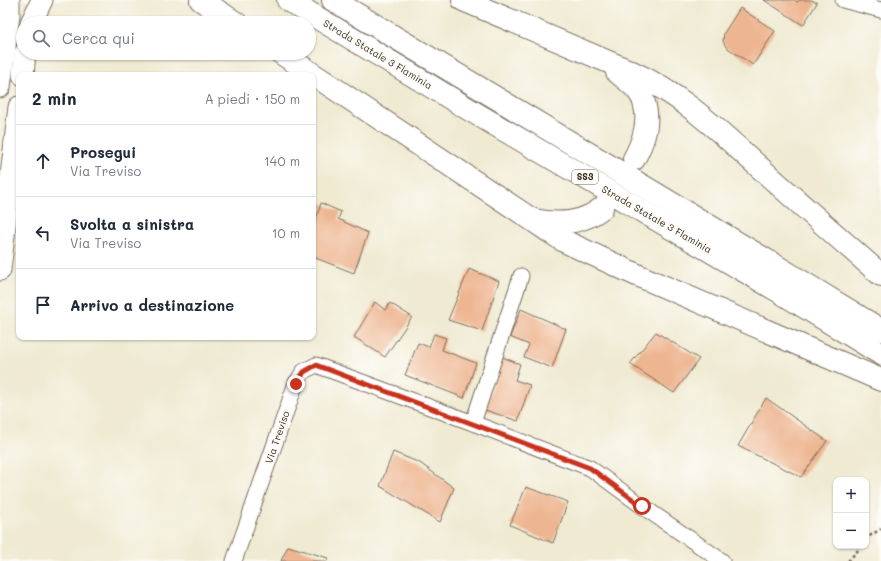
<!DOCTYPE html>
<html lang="it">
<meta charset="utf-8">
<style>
body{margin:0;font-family:Mali,sans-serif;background:#f2f2f3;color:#1f2937}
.controls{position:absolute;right:12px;bottom:12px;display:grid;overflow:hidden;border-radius:8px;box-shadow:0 1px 3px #0004}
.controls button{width:36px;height:36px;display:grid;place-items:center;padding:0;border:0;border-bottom:1px solid #e0e1e3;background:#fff;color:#1f2937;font:20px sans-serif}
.stop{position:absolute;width:12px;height:12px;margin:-9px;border:3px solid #c8321e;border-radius:50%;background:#fff}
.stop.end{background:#c8321e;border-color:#fff;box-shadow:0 1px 4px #0008}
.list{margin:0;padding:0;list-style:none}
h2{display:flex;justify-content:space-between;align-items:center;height:52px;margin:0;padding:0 16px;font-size:17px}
h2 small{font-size:13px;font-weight:400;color:#747a83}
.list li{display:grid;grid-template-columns:26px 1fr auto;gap:12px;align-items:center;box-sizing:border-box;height:72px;padding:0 16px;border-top:1px solid #e0e1e3}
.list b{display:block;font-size:15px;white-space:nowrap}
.list p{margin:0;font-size:13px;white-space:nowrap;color:#747a83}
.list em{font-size:13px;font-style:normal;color:#747a83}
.icon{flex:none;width:22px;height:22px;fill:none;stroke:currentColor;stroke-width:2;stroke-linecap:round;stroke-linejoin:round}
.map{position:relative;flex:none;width:881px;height:561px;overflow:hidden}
.search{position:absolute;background:#fff;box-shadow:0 1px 3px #0004;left:16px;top:16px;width:300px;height:44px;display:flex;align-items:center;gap:10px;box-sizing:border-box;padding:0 14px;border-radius:22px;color:#747a83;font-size:15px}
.panel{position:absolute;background:#fff;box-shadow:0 1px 3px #0004;left:16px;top:72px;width:300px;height:268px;border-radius:8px}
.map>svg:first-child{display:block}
.building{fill:#eeb591}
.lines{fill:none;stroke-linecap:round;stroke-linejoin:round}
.street-casing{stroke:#7a6d5d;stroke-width:17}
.secondary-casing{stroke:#7a6d5d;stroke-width:23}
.highway-casing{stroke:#7a6d5d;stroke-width:24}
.path{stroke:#7a6d5d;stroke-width:2.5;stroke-dasharray:3 3;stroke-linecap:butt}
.street{stroke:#fff;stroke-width:15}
.secondary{stroke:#fff;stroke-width:21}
.highway{stroke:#fff;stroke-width:22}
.route{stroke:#c8321e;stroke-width:5}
.labels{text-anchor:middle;stroke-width:4;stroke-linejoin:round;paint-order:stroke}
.shield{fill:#fdfcf7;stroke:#75695f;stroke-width:1}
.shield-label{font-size:9px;font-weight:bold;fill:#3b2a1e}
.street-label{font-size:10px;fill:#3b2a1e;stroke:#fdfcf7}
</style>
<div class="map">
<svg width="881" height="561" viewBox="0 0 881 561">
<rect width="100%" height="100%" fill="#fdfcf7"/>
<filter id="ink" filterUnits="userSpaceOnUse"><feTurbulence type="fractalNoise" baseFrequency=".025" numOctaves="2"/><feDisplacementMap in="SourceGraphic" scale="8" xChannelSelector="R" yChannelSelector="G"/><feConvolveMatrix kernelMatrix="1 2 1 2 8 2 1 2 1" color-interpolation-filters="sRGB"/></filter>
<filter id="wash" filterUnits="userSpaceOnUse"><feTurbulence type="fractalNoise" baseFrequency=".012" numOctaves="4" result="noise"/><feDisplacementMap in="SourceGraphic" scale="16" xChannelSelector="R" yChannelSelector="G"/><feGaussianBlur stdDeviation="0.9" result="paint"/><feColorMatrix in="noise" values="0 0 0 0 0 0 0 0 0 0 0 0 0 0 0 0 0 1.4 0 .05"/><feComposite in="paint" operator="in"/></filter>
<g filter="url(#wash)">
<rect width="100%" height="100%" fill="#efead1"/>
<g id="blocks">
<g class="building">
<path d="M 764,0 L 794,0 L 797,2 L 799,0 L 812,0 L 817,3 L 803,25 Z"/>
<path d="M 740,8 L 775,31 L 753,65 L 726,47 L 723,41 L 724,33 Z"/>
<path d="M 321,203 L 341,212 L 338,219 L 368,233 L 354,273 L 313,257 L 313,229 Z"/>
<path d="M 469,269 L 499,281 L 482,331 L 448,320 Z"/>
<path d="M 375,302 L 385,310 L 390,303 L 412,317 L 385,357 L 354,337 Z"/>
<path d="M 521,309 L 566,329 L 552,368 L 524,357 L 529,345 L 510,337 Z"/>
<path d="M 656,332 L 699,359 L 674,393 L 630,364 Z"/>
<path d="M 434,334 L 446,338 L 442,350 L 476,363 L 464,398 L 405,375 L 418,343 L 429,347 Z"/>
<path d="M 502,357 L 520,364 L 515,380 L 530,385 L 518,421 L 485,410 Z"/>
<path d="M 766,398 L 827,441 L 801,477 L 738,446 Z"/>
<path d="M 393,452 L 420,463 L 454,488 L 440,522 L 380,486 Z"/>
<path d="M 526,487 L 568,502 L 553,543 L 510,525 Z"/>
<path d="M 288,546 L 328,558 L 327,561 L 281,561 Z"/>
</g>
</g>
</g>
<g filter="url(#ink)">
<use href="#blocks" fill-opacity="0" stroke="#7a6d5d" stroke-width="1"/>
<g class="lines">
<g class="street-casing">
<g id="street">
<path d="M 843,0 L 881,10"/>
<path d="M 473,423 L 521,276"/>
<path d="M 234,561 L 296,383 L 304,371 L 316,365 L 473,423 L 590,468 L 642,506 L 722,561"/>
</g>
</g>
<g class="secondary-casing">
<g id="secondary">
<path d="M 31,23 L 42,0"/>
<path d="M 23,75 L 25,53"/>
<path d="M 0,87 L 9,15 L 9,0"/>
<path d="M 0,270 L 19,107"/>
</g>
</g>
<g class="highway-casing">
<g id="highway">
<path d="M 201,0 L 236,23"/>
<path d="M 288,0 L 470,110 L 780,292 L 881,354"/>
<path d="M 333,0 L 791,275 L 881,330"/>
<path d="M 463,0 L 632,72 C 681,94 719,131 758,166 C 799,203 840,239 881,275"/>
<path d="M 281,53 L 531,219 L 550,232 L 564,241 L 637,275 L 881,380"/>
<path d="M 617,72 C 625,79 635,85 640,94 C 644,99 645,105 646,112 C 648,129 642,144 634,159"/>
<path d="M 534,220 C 558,225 582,224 602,208"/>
</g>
</g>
<g class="path">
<path d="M 866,541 L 871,535 L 881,529"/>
<path d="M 848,561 L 862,546"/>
</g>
<use href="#street" class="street"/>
<use href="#secondary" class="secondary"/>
<use href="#highway" class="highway"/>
</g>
</g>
<g class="lines" filter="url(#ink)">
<path class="route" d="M 296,384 L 304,372 L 316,365 L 473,424 L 590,468 L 642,506"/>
</g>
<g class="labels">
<rect class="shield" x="572" y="170" width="26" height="14" rx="3"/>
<g class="shield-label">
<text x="585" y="180">SS3</text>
</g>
<g class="street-label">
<text transform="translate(378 54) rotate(31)" y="4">Strada Statale 3 Flaminia</text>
<text transform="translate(657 219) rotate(30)" y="4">Strada Statale 3 Flaminia</text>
<text transform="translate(277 437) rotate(-71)" y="4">Via Treviso</text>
</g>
</g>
</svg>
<div class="controls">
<button>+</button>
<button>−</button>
</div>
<div class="stop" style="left:642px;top:506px"></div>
<div class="stop end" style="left:296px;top:384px"></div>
<div class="search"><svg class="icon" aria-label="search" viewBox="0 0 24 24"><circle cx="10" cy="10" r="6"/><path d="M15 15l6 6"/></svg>Cerca qui</div>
<section class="panel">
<h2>2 min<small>A piedi · 150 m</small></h2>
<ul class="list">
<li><svg class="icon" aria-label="ahead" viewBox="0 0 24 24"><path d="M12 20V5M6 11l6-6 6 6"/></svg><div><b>Prosegui</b><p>Via Treviso</p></div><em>140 m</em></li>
<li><svg class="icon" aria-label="left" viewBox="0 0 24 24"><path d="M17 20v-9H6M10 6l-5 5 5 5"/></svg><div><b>Svolta a sinistra</b><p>Via Treviso</p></div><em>10 m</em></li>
<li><svg class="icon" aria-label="arrive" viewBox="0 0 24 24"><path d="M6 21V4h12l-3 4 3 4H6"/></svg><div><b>Arrivo a destinazione</b></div></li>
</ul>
</section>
</div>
